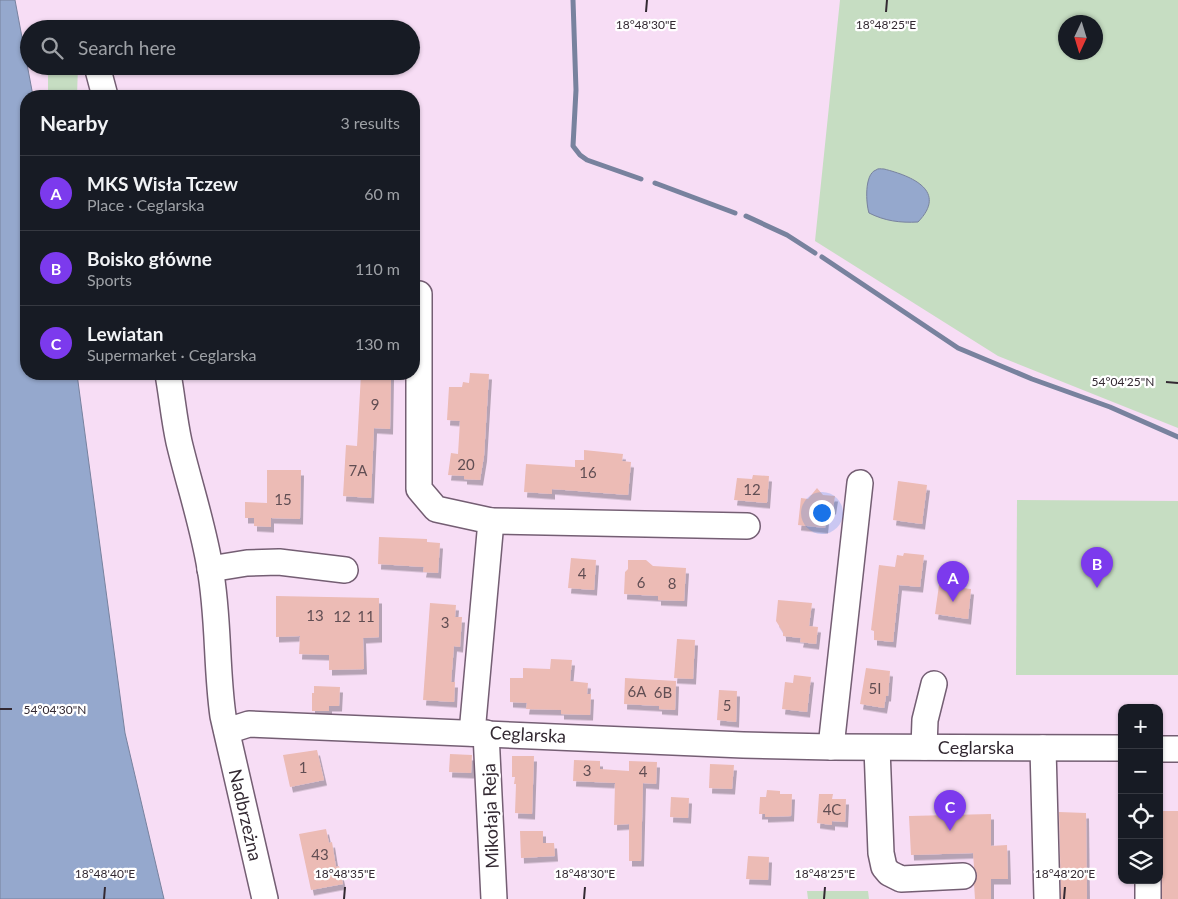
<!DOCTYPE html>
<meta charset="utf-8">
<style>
body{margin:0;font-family:Lato,sans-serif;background:#242831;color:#f1f3f6}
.controls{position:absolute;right:15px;bottom:15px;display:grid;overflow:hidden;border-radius:10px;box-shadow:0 1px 4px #0004}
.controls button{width:45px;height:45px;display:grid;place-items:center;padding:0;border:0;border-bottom:1px solid #363941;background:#171b24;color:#f1f3f6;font:25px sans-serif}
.compass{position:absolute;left:1058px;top:15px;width:45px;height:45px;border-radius:50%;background:#171b24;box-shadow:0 1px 4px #0004;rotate:184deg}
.you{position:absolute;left:821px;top:512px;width:18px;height:18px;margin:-12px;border:4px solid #fff;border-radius:50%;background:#1a73e8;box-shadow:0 0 0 8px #1a73e833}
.badge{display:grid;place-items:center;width:32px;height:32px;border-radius:50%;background:#7c3aed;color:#fff;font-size:16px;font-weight:700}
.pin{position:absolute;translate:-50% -41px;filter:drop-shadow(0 1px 2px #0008)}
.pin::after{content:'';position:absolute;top:26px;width:18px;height:15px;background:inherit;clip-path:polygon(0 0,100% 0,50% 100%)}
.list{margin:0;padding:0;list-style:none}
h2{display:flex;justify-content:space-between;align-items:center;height:65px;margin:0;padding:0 20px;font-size:21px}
h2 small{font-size:16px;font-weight:400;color:#9ea1a6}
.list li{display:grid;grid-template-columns:32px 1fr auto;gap:15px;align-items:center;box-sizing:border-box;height:75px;padding:0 20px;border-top:1px solid #363941}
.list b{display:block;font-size:19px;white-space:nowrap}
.list p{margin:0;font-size:16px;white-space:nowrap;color:#9ea1a6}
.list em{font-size:16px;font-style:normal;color:#9ea1a6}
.icon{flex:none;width:28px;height:28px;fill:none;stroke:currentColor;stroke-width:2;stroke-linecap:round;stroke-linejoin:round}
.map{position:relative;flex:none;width:1178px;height:899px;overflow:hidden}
.search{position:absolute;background:#171b24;box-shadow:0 1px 4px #0004;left:20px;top:20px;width:400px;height:55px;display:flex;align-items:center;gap:12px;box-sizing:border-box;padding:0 18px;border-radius:28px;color:#9ea1a6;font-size:19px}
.panel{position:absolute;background:#171b24;box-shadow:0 1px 4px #0004;left:20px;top:90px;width:400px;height:290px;border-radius:20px}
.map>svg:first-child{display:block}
.green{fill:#c6ddc2;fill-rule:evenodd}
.water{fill:#95a8cd;stroke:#78829e}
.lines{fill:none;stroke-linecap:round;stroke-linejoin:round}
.stream{stroke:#78829e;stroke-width:5}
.building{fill:#ecbbb5;filter:url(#shadow)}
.minor-casing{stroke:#745e73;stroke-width:28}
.minor{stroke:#fff;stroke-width:25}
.ticks{fill:none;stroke:#332932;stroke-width:2}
.labels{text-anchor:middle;stroke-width:4.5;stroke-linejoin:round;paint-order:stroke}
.number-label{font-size:15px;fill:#614e53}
.street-label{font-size:18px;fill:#332932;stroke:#fff}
.ticks-label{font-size:12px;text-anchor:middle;fill:#332932;stroke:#fff;stroke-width:4.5;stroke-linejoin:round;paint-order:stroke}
</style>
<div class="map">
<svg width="1178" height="899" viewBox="0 0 1178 899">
<defs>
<filter id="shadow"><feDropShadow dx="3" dy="5.5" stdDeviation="0" flood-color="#0004"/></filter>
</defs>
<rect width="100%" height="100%" fill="#f7ddf5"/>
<g class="green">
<path d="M 840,0 L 1178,0 L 1178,428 L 998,356 L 815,241 ZM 1066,22 L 1096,22 L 1096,52 L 1066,52 Z"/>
<path d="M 48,66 L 78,66 L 77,96 L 48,96 Z"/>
<path d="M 1017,500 L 1178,501 L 1178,675 L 1016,675 Z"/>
<path d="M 807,891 L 868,891 L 869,899 L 808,899 Z"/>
</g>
<g class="water">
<path d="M 0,0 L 15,0 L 33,96 L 26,96 L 26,374 L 77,374 L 125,733 L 164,899 L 0,899 Z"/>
<path d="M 884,169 C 912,176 948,191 918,222 C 900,223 885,221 869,213 C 866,204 864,174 876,170 C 878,168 881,169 884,169 Z"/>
</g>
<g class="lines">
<g class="stream">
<path d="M 573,0 L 576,90 L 573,146 L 580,155 L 587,160 L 641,179"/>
<path d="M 655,183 L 735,213"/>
<path d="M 746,216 L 787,235 L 815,253"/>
<path d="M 822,257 L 958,348 L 1032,379 L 1110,407 L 1178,437"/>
</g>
</g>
<g class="building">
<path d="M 470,373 L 489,374 L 484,456 L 480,480 L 464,479 L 464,476 L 448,475 L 451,453 L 458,454 L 460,421 L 447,420 L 449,387 L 462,387 L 463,382 L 469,383 Z"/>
<path d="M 361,374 L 391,374 L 390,429 L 374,428 L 371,498 L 343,496 L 346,445 L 357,446 Z"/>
<path d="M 584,450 L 623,454 L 622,461 L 631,462 L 628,495 L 552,489 L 552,494 L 524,492 L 526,464 L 575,467 L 575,460 L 584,460 Z"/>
<path d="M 267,470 L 301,470 L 300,519 L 271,518 L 271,527 L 254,526 L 254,518 L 245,518 L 245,502 L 267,503 Z"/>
<path d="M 753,475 L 769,476 L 767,503 L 734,500 L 737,478 L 752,479 Z"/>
<path d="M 898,481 L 927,485 L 922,524 L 893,520 Z"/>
<path d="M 817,488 L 823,495 L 835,496 L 833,509 L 827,509 L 825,528 L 798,525 L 801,498 L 808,499 Z"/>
<path d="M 379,537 L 427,539 L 427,542 L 440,543 L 438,573 L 423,572 L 424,567 L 378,564 Z"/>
<path d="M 904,553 L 924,555 L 920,587 L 899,585 L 893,642 L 874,640 L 874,631 L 871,630 L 879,565 L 895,567 L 897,555 L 903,556 Z"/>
<path d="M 571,558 L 596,560 L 594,590 L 568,588 Z"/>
<path d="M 628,560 L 646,560 L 653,566 L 686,568 L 684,601 L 658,600 L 658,596 L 624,594 L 625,572 L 628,569 Z"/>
<path d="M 939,585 L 971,589 L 968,619 L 935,614 Z"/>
<path d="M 276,596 L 379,598 L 379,637 L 363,638 L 364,669 L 329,670 L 329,655 L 299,654 L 300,636 L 276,637 Z"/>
<path d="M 778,600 L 812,603 L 809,626 L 818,627 L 816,644 L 800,642 L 801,638 L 783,636 L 783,632 L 776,621 Z"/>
<path d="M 430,603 L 456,605 L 455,617 L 462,617 L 460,647 L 454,646 L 451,682 L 455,682 L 454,702 L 423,700 Z"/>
<path d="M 677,639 L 695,640 L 693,679 L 674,678 Z"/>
<path d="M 551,659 L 572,660 L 570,681 L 588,683 L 587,694 L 591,694 L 590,715 L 561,714 L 561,710 L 526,709 L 527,703 L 510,702 L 510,678 L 523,678 L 523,668 L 550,669 Z"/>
<path d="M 866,668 L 890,671 L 888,696 L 886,696 L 884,708 L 860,704 Z"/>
<path d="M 794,675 L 811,677 L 807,712 L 782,709 L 785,682 L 793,683 Z"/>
<path d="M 625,678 L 676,681 L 675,710 L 659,709 L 659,706 L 624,704 Z"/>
<path d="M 314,686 L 340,687 L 339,706 L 329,706 L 329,711 L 312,711 L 312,693 L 314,693 Z"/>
<path d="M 719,690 L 737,691 L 736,722 L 717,720 Z"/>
<path d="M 317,750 L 324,780 L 290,787 L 283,755 Z"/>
<path d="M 450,754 L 472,755 L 471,773 L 449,772 Z"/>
<path d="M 512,756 L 534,756 L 532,814 L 515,813 L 516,784 L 514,784 L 515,777 L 512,777 Z"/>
<path d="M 574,760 L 600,761 L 600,769 L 629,771 L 629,761 L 657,762 L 656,784 L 643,783 L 641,861 L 629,861 L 629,824 L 614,825 L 615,783 L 573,781 Z"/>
<path d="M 710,764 L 734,765 L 732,789 L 709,788 Z"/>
<path d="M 767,790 L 780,791 L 780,794 L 792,794 L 791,816 L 765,817 L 765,814 L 759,814 L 760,797 L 766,797 Z"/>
<path d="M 819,794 L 833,794 L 832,799 L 846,799 L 845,822 L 832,821 L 832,825 L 817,823 Z"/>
<path d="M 671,797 L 689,798 L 688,818 L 670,817 Z"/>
<path d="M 1159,811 L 1178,811 L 1178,899 L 1162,899 L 1162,880 L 1159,872 Z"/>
<path d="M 1059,812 L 1086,813 L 1087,899 L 1061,899 Z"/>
<path d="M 991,814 L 991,846 L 1007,845 L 1008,879 L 991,879 L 991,899 L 975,899 L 974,884 L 977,875 L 974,867 L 973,853 L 911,855 L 909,816 Z"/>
<path d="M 326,829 L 329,843 L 332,842 L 336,867 L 339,866 L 343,884 L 311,890 L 299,834 Z"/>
<path d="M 520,831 L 543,831 L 543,843 L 554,843 L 555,856 L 521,858 Z"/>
<path d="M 748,856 L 769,857 L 768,880 L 746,879 Z"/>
</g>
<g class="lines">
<g class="minor-casing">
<g id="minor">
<path d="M 97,66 L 105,96"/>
<path d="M 419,294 L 419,489 L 436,509 L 491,521 L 472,733"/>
<path d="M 168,374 C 172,396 174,419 179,442 C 189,484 203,525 210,568 C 219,617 216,667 223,716 L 265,899"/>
<path d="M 491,521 L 747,526"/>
<path d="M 210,569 L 247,563 L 279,562 L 345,570"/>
<path d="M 227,731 L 249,724 L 743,745 L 831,747 L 1122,748"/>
<path d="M 486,733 L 494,899"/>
<path d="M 831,747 L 860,483"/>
<path d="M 924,747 L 925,720 L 934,684"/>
<path d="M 877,748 L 881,853 L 884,867 L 889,873 L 901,879 L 963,876"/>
<path d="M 1043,748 L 1047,899"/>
<path d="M 1159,749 L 1178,749"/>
<path d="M 1148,880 L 1148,899"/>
</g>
</g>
<use href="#minor" class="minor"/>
</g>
<path class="ticks" d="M 646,12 L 647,0M 886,12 L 887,0M 1166,382 L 1178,383M 0,709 L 12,709M 104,899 L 105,887M 344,899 L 345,887M 584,899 L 585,887M 824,899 L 825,887M 1064,899 L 1065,887"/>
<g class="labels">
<g class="number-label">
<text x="375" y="410">9</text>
<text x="466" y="470">20</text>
<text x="358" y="476">7A</text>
<text x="588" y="478">16</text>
<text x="752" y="495">12</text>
<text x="283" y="505">15</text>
<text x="582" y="579">4</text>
<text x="641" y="588">6</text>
<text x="672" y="589">8</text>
<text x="315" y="621">13</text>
<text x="342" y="622">12</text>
<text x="366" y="622">11</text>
<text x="445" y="628">3</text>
<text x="875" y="694">5I</text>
<text x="637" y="697">6A</text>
<text x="663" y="698">6B</text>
<text x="727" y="711">5</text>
<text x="303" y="773">1</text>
<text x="587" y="776">3</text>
<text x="643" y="777">4</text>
<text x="832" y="815">4C</text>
<text x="320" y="860">43</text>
</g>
<g class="street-label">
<text transform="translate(528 735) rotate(3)" y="6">Ceglarska</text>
<text x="976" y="754">Ceglarska</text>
<text transform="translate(245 815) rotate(77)" y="6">Nadbrzeżna</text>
<text transform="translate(491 816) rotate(-92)" y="6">Mikołaja Reja</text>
</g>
</g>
<g class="ticks-label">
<text x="646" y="29">18°48'30"E</text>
<text x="886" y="29">18°48'25"E</text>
<text x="1123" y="386">54°04'25"N</text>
<text x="55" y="714">54°04'30"N</text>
<text x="105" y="878">18°48'40"E</text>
<text x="345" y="878">18°48'35"E</text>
<text x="585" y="878">18°48'30"E</text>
<text x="825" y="878">18°48'25"E</text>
<text x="1065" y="878">18°48'20"E</text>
</g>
</svg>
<div class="controls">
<button>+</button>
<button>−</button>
<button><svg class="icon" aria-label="locate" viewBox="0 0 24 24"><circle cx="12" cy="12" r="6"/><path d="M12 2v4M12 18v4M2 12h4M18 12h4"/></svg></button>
<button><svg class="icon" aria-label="layers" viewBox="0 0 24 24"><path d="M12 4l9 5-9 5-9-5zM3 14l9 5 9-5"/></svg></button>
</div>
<svg class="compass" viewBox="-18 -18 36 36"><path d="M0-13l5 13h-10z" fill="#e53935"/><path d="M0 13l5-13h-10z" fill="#9ea1a6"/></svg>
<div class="you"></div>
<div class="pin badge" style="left:953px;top:602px">A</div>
<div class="pin badge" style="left:1097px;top:588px">B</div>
<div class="pin badge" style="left:950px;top:831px">C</div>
<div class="search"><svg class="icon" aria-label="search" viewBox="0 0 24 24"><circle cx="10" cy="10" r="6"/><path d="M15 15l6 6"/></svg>Search here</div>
<section class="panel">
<h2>Nearby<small>3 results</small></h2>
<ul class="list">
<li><span class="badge">A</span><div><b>MKS Wisła Tczew</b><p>Place · Ceglarska</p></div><em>60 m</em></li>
<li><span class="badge">B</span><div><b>Boisko główne</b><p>Sports</p></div><em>110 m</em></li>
<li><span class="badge">C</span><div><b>Lewiatan</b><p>Supermarket · Ceglarska</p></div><em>130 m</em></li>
</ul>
</section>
</div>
